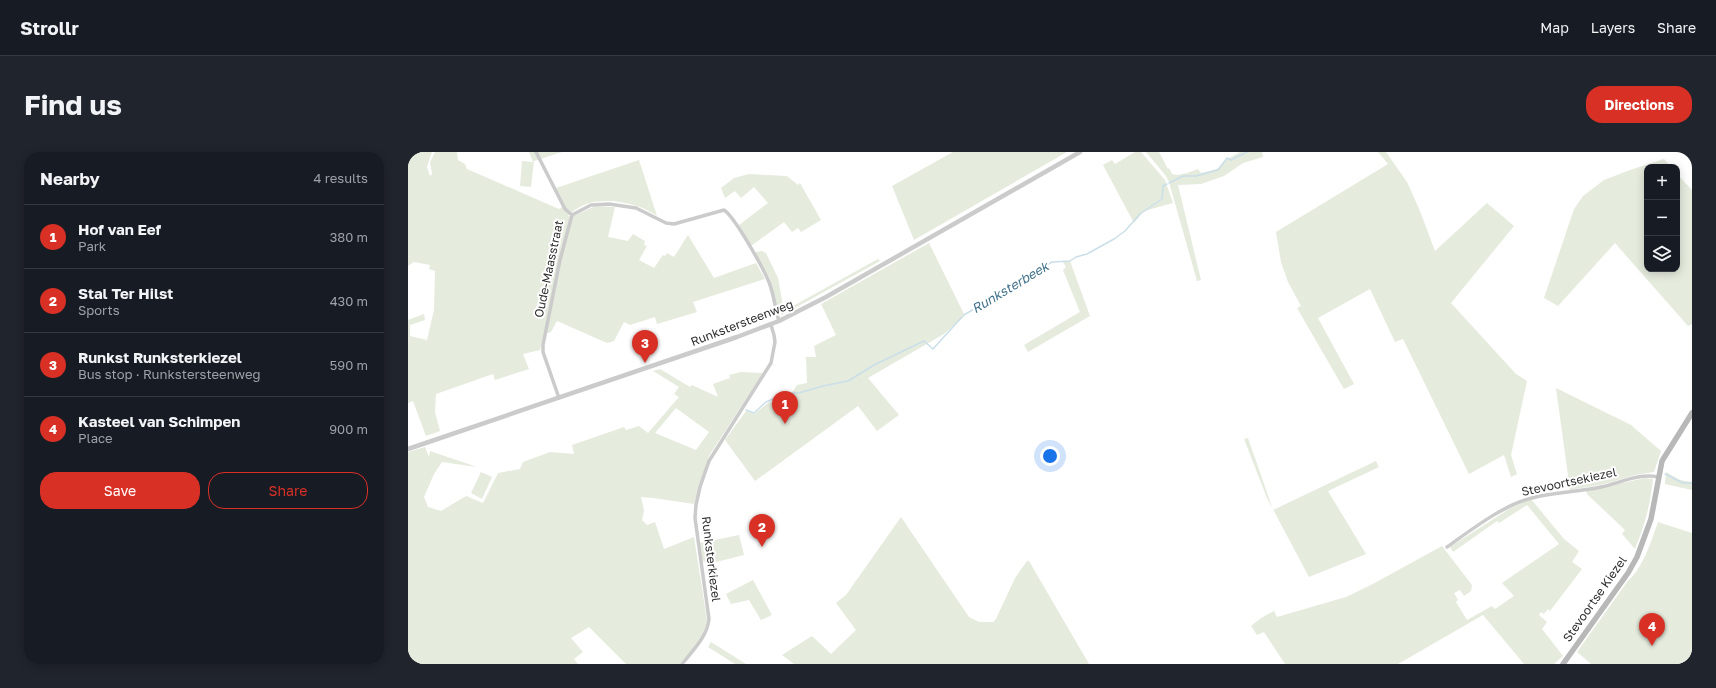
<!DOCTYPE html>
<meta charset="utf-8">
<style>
body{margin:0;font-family:"Golos Text",sans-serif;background:#20242c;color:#f1f3f6}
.controls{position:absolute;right:12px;top:12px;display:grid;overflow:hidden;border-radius:8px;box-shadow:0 2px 10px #0003}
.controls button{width:36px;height:36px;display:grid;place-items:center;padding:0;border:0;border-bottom:1px solid #363941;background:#171b24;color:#f1f3f6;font:20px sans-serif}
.you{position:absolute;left:642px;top:304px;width:14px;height:14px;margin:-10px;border:3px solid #fff;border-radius:50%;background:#1a73e8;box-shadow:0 0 0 6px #1a73e833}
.badge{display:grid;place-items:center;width:26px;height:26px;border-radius:50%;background:#d93025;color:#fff;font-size:13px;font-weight:700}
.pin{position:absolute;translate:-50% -33px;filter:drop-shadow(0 1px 2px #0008)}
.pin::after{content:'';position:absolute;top:21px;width:14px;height:12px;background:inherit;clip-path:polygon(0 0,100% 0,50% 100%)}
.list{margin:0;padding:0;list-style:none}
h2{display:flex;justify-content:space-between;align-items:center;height:52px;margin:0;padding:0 16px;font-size:17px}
h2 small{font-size:13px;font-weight:400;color:#9ea1a6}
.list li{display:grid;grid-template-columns:26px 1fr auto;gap:12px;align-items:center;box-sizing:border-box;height:64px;padding:0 16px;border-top:1px solid #363941}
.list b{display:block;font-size:15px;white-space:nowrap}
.list p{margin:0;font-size:13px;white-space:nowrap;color:#9ea1a6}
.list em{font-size:13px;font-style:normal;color:#9ea1a6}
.actions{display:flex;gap:8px;padding:12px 16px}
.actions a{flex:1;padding:9px 0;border:1px solid #d93025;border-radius:16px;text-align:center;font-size:14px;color:#d93025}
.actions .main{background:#d93025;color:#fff}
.icon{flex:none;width:22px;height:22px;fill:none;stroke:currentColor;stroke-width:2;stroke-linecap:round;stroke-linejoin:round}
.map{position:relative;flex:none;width:1284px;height:512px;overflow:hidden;border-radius:16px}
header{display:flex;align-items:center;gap:24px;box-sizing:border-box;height:56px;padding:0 20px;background:#171b24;border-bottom:1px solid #363941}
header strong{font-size:19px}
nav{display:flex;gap:22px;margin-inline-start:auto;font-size:14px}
.intro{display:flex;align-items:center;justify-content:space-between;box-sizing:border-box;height:96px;padding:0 24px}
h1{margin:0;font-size:28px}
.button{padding:10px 18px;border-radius:16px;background:#d93025;color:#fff;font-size:14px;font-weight:700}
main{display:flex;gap:24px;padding:0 24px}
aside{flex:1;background:#171b24;border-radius:16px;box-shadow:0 2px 10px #0003}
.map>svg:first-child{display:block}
.green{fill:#e5ebdd;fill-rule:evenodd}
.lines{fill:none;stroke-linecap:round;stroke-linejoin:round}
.stream{stroke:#cadfe9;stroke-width:1.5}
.minor{stroke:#cbcbcb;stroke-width:3.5}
.tertiary{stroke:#cbcbcb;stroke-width:4.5}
.secondary{stroke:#b8b8b8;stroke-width:5.5}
.labels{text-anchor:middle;stroke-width:4;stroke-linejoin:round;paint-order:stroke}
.street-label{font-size:12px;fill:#2e2e2e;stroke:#fff}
.water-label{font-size:13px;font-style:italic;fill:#41728b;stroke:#fff}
</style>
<header>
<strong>Strollr</strong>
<nav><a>Map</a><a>Layers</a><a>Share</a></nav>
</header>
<div class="intro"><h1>Find us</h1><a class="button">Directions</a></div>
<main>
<aside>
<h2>Nearby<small>4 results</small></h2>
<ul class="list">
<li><span class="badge">1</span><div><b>Hof van Eef</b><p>Park</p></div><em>380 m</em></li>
<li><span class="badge">2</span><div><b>Stal Ter Hilst</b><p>Sports</p></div><em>430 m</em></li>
<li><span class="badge">3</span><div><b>Runkst Runksterkiezel</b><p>Bus stop · Runkstersteenweg</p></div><em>590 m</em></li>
<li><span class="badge">4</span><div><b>Kasteel van Schimpen</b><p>Place</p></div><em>900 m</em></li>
</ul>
<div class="actions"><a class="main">Save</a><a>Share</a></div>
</aside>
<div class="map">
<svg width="1284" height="512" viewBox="0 0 1284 512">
<rect width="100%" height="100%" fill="#fff"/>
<g class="green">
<path d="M 0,0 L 24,0 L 19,15 L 22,24 L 24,22 L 22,10 L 27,0 L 49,0 L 50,8 L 57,12 L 59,17 L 151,57 L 154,55 L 153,46 L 148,36 L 231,8 L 249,64 C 243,60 236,56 229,54 C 207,47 177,45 160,64 L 164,65 L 187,54 L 207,55 L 200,85 L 220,89 L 225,82 L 237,89 L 236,93 L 239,94 L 231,108 L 246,116 L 255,103 L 257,104 L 259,101 L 266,105 L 280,83 L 306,126 L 348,111 L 357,127 L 285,150 L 289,160 L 249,172 L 247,165 L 222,173 L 216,170 L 206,189 L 199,191 L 149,169 L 143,180 L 136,182 L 132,198 L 115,202 L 121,217 L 87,228 L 85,222 L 28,242 L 27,260 L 32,279 L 18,284 L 5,249 L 0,251 L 0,168 L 16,162 L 17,168 L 2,173 L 2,184 L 19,188 L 26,158 L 27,119 L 21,117 L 22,113 L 6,110 L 0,114 Z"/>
<path d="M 121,0 L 154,0 L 126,9 L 123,35 L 112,34 L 114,9 L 125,10 Z"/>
<path d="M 545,0 L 659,0 L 506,88 L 484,34 Z"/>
<path d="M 727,0 L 733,0 L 757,28 L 765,51 L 736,59 L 726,71 L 695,13 L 704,8 L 707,12 Z"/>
<path d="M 738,0 L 751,0 L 760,17 L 761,16 L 764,22 L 769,23 L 779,21 L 790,17 L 793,21 L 809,17 L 818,8 L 832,0 L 854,0 L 855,5 L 835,11 L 816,24 L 793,32 L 770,33 L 793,128 L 789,129 L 761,30 L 758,24 Z"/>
<path d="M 970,0 L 978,0 L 999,30 L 1012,59 L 1027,99 L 1079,51 L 1106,74 L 1043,151 L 1108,222 L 1119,229 L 1103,303 L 1109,322 L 1103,325 L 1096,303 L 1061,322 L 995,187 L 987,190 L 962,137 L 910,166 L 946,232 L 936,237 L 889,156 L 893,154 L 880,130 L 873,110 L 868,80 L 980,12 Z"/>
<path d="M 1256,7 L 1263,15 L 1239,15 L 1239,117 L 1269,117 L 1269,22 L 1284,38 L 1284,172 L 1280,174 L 1207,91 L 1150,154 L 1136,146 L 1166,57 L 1175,44 L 1196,28 L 1222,18 Z"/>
<path d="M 341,22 L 379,24 L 390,33 L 392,31 L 413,68 L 393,80 L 390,76 L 384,80 L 376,70 L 343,94 L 331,73 L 360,51 L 346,35 L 333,46 L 327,39 L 317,46 L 313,36 L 326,26 Z"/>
<path d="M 521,91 L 557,164 L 536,182 L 460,226 L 491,263 L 469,279 L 450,254 L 347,329 L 317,288 L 338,259 L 346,262 L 360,251 L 383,242 L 389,233 L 399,231 L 398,205 L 408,205 L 406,194 L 428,183 L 413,152 Z"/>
<path d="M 354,99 L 358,101 L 370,126 L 376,159 L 470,107 L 472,109 L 374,163 L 370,160 L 362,127 L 348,104 L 348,100 Z"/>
<path d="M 662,109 L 682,164 L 620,200 L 616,193 L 672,160 L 655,118 L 658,115 L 655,110 Z"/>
<path d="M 252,217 L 282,235 L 284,233 L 310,245 L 305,232 L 322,226 L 321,223 L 333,220 L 355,221 L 301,304 L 286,352 L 245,346 L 233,345 L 236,358 L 234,368 L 239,373 L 247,370 L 256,397 L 286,385 L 299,468 C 296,486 282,499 272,512 L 218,512 L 181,475 L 163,486 L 175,500 L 166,507 L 170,512 L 0,512 L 0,300 L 17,295 L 21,305 L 22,299 L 69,315 L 34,310 L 26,322 L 16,345 L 20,355 L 33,359 L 58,344 L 75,351 L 90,321 L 112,317 L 115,310 L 142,300 L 166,302 L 164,293 L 216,275 L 218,278 L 231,274 L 240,281 L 271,245 L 266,242 L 271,235 L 245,219 ZM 268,256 L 301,280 L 288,298 L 247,281 Z"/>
<path d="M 1148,236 L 1223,273 L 1253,299 L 1246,320 L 1227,323 L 1197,332 L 1162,338 Z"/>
<path d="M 840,286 L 865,358 L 968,309 L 971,315 L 920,339 L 958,402 L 901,425 L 859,346 L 836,287 Z"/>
<path d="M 73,320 L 84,325 L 74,347 L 63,341 Z"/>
<path d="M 1258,320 L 1272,328 L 1284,330 L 1284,338 L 1257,332 Z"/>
<path d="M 1237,326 L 1245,327 C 1242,354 1237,372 1227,397 L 1214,382 L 1217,378 L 1179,342 L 1178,339 Z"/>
<path d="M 1123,347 L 1156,387 L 1171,399 L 1164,410 L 1174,417 L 1142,459 L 1140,457 L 1136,462 L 1133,460 L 1131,463 L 1139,470 L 1134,477 L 1155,504 L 1146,512 L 1116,512 L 1075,463 L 990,512 L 877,512 L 856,480 L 849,483 L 843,474 L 853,466 L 866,459 L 869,465 L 938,445 L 963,433 L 1034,394 L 1064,433 L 1063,439 L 1056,444 L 1052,438 L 1046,441 L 1050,448 L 1048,450 L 1059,468 L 1084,454 L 1087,457 L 1106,444 L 1094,431 L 1151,392 L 1119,353 L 1091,371 L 1089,369 L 1045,400 L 1042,395 L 1101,357 Z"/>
<path d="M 493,365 L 561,465 L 571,470 L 585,470 L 588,467 L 607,426 L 619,409 L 621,409 L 681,512 L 386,512 L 374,503 L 404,484 L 423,502 L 448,478 L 428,451 L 438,443 Z"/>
<path d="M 1250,370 L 1284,381 L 1284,512 L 1183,512 L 1169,500 L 1219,430 C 1236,414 1242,392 1250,370 Z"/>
<path d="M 331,383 L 336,403 L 300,412 L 294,408 L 292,391 Z"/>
<path d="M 345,428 L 364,463 L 353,468 L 341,448 L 323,452 L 318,442 Z"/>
<path d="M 303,490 L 338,512 L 327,512 L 300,495 Z"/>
</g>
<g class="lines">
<g class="stream">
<path d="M 761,31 L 775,24 L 788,24 L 810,18 L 819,6 L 823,8 L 839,0"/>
<path d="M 556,163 L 644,110 L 662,109 L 668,105 L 679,102 L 706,87 L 717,79 L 732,62 L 754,47 L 755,34 L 759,32"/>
<path d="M 338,258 L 346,261 L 358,250 L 379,241 L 391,241 L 415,234 L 440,229 L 466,213 L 516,189 L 525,197 L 554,165"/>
<path d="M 1257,322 L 1275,331 L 1284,331"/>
</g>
<g class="minor">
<path d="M 128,0 L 157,57 L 164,63"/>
<path d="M 164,63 L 183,53 L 201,52 L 228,56 L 258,71 L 266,72 L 316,58 C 327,65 355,116 361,130 C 366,143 367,156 371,169"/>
<path d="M 151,246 L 135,200 L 135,193 L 152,108 L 164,63"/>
<path d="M 1039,395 C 1063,378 1095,353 1124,346 C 1147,340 1171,340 1193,335 C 1212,331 1231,321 1250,325"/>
<path d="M 274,512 C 285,498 299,485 301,467 L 287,366 L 288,353 L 292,335 L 301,309 L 363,211 L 367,190 L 366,183 L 363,173"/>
</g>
<path class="tertiary" d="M 0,297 L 329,185 L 371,169 L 418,145 L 672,0"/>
<path class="secondary" d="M 1155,512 L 1220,421 L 1229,405 L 1243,367 L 1254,309 L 1284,261"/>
</g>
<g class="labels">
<g class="street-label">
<text transform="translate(141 117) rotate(-78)" y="4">Oude-Maasstraat</text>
<text transform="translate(334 171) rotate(-21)" y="4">Runkstersteenweg</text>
<text transform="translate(1161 330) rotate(-12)" y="4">Stevoortsekiezel</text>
<text transform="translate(303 407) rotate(83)" y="4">Runksterkiezel</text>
<text transform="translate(1187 447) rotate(-55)" y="4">Stevoortse Kiezel</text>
</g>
<g class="water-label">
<text transform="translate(602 135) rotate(-31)" y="5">Runksterbeek</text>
</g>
</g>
</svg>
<div class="controls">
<button>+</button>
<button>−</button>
<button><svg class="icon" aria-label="layers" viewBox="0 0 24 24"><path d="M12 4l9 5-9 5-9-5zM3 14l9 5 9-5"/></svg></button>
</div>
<div class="you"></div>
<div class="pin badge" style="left:377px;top:272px">1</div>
<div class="pin badge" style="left:354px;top:395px">2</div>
<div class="pin badge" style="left:237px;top:211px">3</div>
<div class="pin badge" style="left:1244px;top:494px">4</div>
</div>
</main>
